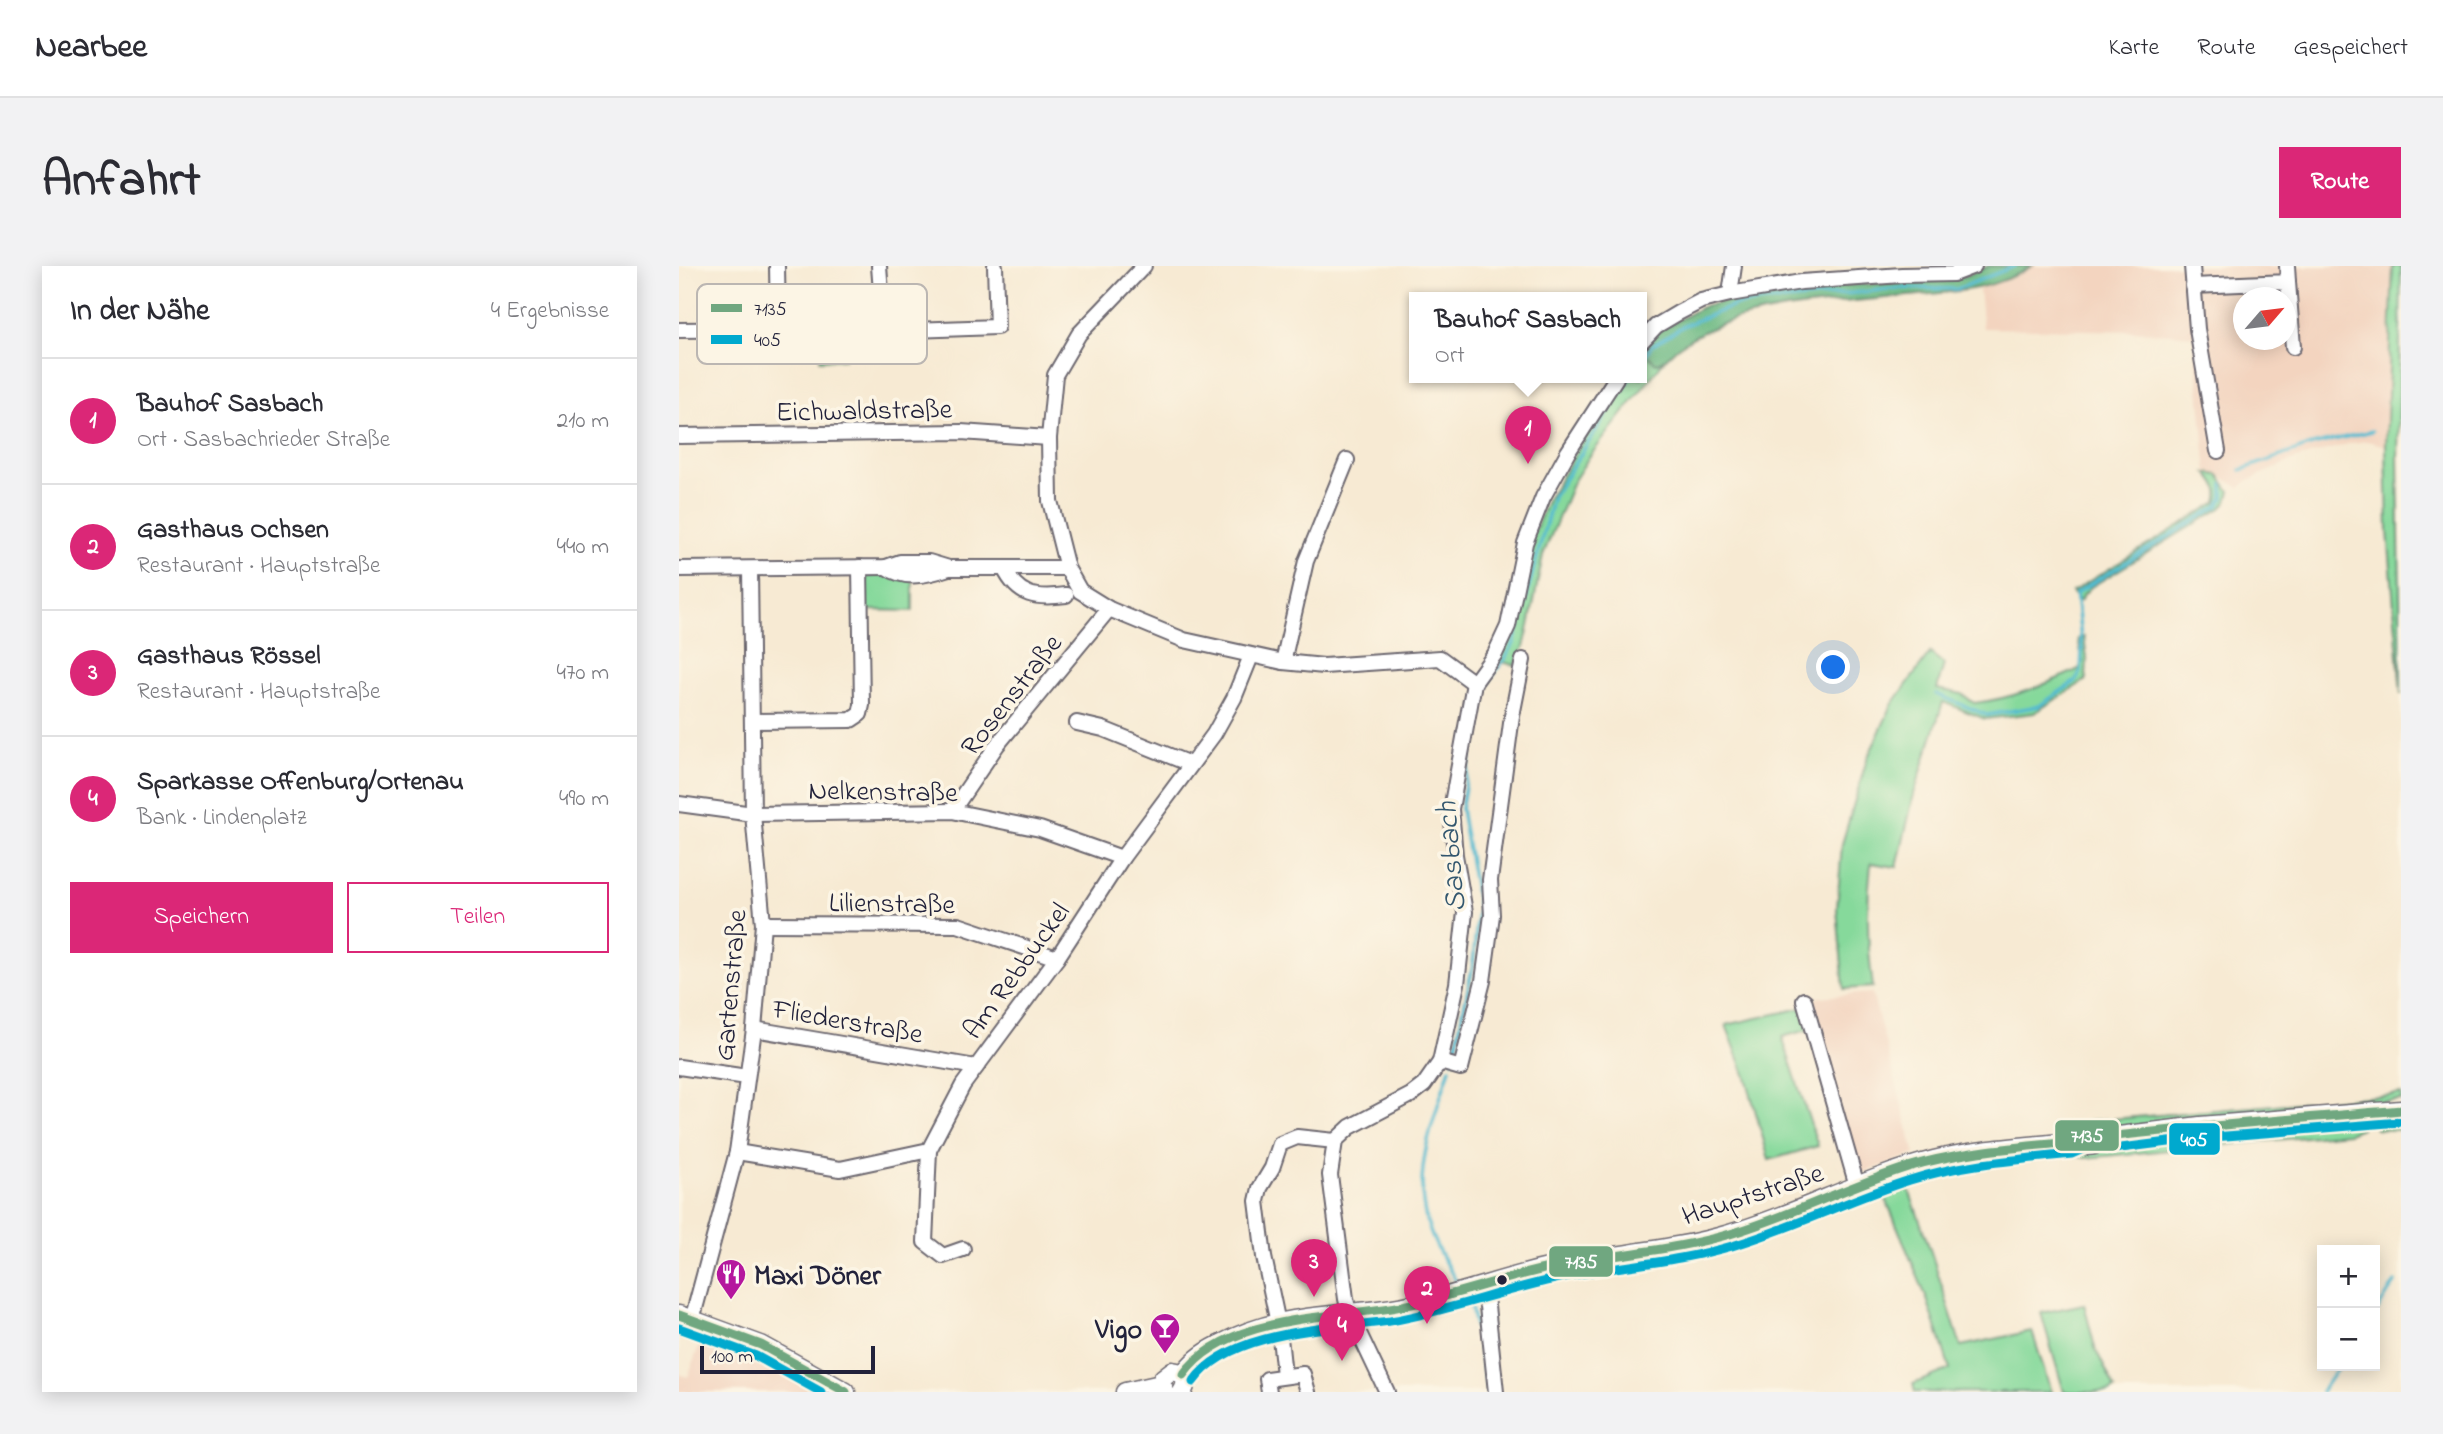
<!DOCTYPE html>
<html lang="de">
<meta charset="utf-8">
<style>
body{margin:0;font-family:"Indie Flower",sans-serif;background:#f2f2f3;color:#2b2b33}
.controls{position:absolute;right:21px;bottom:21px;display:grid;overflow:hidden;border-radius:0px;box-shadow:0 4px 18px #0003}
.controls button{width:63px;height:63px;display:grid;place-items:center;padding:0;border:0;border-bottom:2px solid #e1e1e2;background:#fff;color:#2b2b33;font:35px sans-serif}
.compass{position:absolute;left:1554px;top:21px;width:63px;height:63px;border-radius:50%;background:#fff;box-shadow:0 4px 18px #0003;rotate:62deg}
.scale{position:absolute;left:21px;bottom:18px;width:175px;box-sizing:border-box;padding-left:7px;border:4px solid #22223b;border-top:0;font-size:19px;line-height:24px;white-space:nowrap;color:#22223b;-webkit-text-stroke:5px #fcf5e5;paint-order:stroke}
.you{position:absolute;left:1155px;top:402px;width:24px;height:24px;margin:-18px;border:5px solid #fff;border-radius:50%;background:#1a73e8;box-shadow:0 0 0 10px #1a73e833}
.badge{display:grid;place-items:center;width:46px;height:46px;border-radius:50%;background:#db2777;color:#fff;font-size:23px;font-weight:700}
.pin{position:absolute;translate:-50% -58px;filter:drop-shadow(0 2px 4px #0008)}
.pin::after{content:'';position:absolute;top:37px;width:24px;height:21px;background:inherit;clip-path:polygon(0 0,100% 0,50% 100%)}
.popup{position:absolute;left:730px;top:26px;width:238px;height:91px;box-sizing:border-box;display:grid;place-content:center;border-radius:0px;background:#fff;filter:drop-shadow(0 2px 5px #0005);font-size:23px;white-space:nowrap;color:#7c7c81}
.popup b{font-size:26px;color:#2b2b33}
.popup::after{content:'';position:absolute;left:50%;top:100%;margin-left:-14px;border:14px solid transparent;border-top-color:#fff}
.list{margin:0;padding:0;list-style:none}
h2{display:flex;justify-content:space-between;align-items:center;height:91px;margin:0;padding:0 28px;font-size:30px}
h2 small{font-size:23px;font-weight:400;color:#7c7c81}
.list li{display:grid;grid-template-columns:46px 1fr auto;gap:21px;align-items:center;box-sizing:border-box;height:126px;padding:0 28px;border-top:2px solid #e1e1e2}
.list b{display:block;font-size:26px;white-space:nowrap}
.list p{margin:0;font-size:23px;white-space:nowrap;color:#7c7c81}
.list em{font-size:23px;font-style:normal;color:#7c7c81}
.actions{display:flex;gap:14px;padding:21px 28px}
.actions a{flex:1;padding:16px 0;border:2px solid #db2777;border-radius:0px;text-align:center;font-size:24px;color:#db2777}
.actions .main{background:#db2777;color:#fff}
.map{position:relative;flex:none;width:1722px;height:1126px;overflow:hidden;border-radius:0px}
header{display:flex;align-items:center;gap:42px;box-sizing:border-box;height:98px;padding:0 35px;background:#fff;border-bottom:2px solid #e1e1e2}
header strong{font-size:33px}
nav{display:flex;gap:38px;margin-inline-start:auto;font-size:24px}
.intro{display:flex;align-items:center;justify-content:space-between;box-sizing:border-box;height:168px;padding:0 42px}
h1{margin:0;font-size:49px}
.button{padding:18px 32px;border-radius:0px;background:#db2777;color:#fff;font-size:24px;font-weight:700}
main{display:flex;gap:42px;padding:0 42px}
aside{flex:1;background:#fff;border-radius:0px;box-shadow:0 4px 18px #0003}
.map>svg:first-child{display:block}
.built{fill:#f3d4bf;fill-rule:evenodd}
.green{fill:#86d99b;stroke:#547e6b;stroke-width:2}
.forest{fill:#6cb983;stroke:#476e5f;stroke-width:2}
.lines{fill:none;stroke-linecap:round;stroke-linejoin:round}
.stream{stroke:#52bad0;stroke-width:3.5}
.minor-casing{stroke:#6d6870;stroke-width:18}
.tertiary-casing{stroke:#6d6870;stroke-width:21}
.minor{stroke:#fff;stroke-width:14}
.tertiary{stroke:#fff;stroke-width:18}
.bus-1-casing{stroke:#fcf5e5;stroke-width:14}
.bus-2-casing{stroke:#fcf5e5;stroke-width:14}
.bus-1{stroke:#70a780;stroke-width:9}
.bus-2{stroke:#00a9ce;stroke-width:9}
.bus-dot{fill:#22223b;stroke:#fcf5e5;stroke-width:2.5}
.labels{text-anchor:middle;stroke-width:7;stroke-linejoin:round;paint-order:stroke}
.street-label{font-size:28px;fill:#22223b;stroke:#fcf5e5}
.poi-label{font-size:28px;font-weight:bold;fill:#22223b;stroke:#fcf5e5;text-anchor:start}
.water-label{font-size:30px;font-style:italic;fill:#33576f;stroke:#fcf5e5}
.key{fill:#fcf5e5;stroke:#bbb6b2;stroke-width:2}
.key-label{font-size:19px;fill:#22223b}
.line-badge{stroke:#fcf5e5;stroke-width:2.5}
.badge-label{font-size:19px;text-anchor:middle;font-weight:bold;fill:#fff}
</style>
<header>
<strong>Nearbee</strong>
<nav><a>Karte</a><a>Route</a><a>Gespeichert</a></nav>
</header>
<div class="intro"><h1>Anfahrt</h1><a class="button">Route</a></div>
<main>
<aside>
<h2>In der Nähe<small>4 Ergebnisse</small></h2>
<ul class="list">
<li><span class="badge">1</span><div><b>Bauhof Sasbach</b><p>Ort · Sasbachrieder Straße</p></div><em>210 m</em></li>
<li><span class="badge">2</span><div><b>Gasthaus Ochsen</b><p>Restaurant · Hauptstraße</p></div><em>440 m</em></li>
<li><span class="badge">3</span><div><b>Gasthaus Rössel</b><p>Restaurant · Hauptstraße</p></div><em>470 m</em></li>
<li><span class="badge">4</span><div><b>Sparkasse Offenburg/Ortenau</b><p>Bank · Lindenplatz</p></div><em>490 m</em></li>
</ul>
<div class="actions"><a class="main">Speichern</a><a>Teilen</a></div>
</aside>
<div class="map">
<svg width="1722" height="1126" viewBox="0 0 1722 1126">
<rect width="100%" height="100%" fill="#fcf5e5"/>
<filter id="ink" filterUnits="userSpaceOnUse"><feTurbulence type="fractalNoise" baseFrequency=".0143" numOctaves="2"/><feDisplacementMap in="SourceGraphic" scale="14" xChannelSelector="R" yChannelSelector="G"/><feConvolveMatrix kernelMatrix="1 2 1 2 8 2 1 2 1" color-interpolation-filters="sRGB"/></filter>
<filter id="wash" filterUnits="userSpaceOnUse"><feTurbulence type="fractalNoise" baseFrequency=".00686" numOctaves="4" result="noise"/><feDisplacementMap in="SourceGraphic" scale="28" xChannelSelector="R" yChannelSelector="G"/><feGaussianBlur stdDeviation="1.57" result="paint"/><feColorMatrix in="noise" values="0 0 0 0 0 0 0 0 0 0 0 0 0 0 0 0 0 1.4 0 .05"/><feComposite in="paint" operator="in"/></filter>
<g filter="url(#wash)">
<rect width="100%" height="100%" fill="#f7ead3"/>
<g class="built">
<path d="M 1353,0 L 1714,0 L 1707,180 L 1688,175 L 1672,177 L 1617,193 L 1570,214 L 1561,222 L 1540,209 L 1528,207 L 1515,70 L 1457,65 L 1304,62 L 1300,23 L 1336,11 ZM 1564,32 L 1606,32 L 1606,74 L 1564,74 Z"/>
<path d="M 1193,727 L 1236,888 L 1177,909 L 1129,737 L 1140,731 Z"/>
<path d="M 25,1065 L 162,1126 L 0,1126 L 0,1108 L 9,1111 Z"/>
</g>
<g class="green">
<path d="M 1714,0 L 1722,0 L 1719,191 L 1722,429 L 1709,265 L 1707,180 Z"/>
<path d="M 140,64 L 164,65 L 165,93 L 141,94 Z"/>
<path d="M 966,76 L 977,97 L 984,96 L 910,191 L 894,216 L 864,289 L 850,360 L 845,381 L 836,399 L 818,395 L 851,276 L 868,235 L 941,112 L 963,112 L 963,80 Z"/>
<path d="M 1528,207 L 1540,209 L 1551,225 L 1548,236 L 1542,242 L 1412,321 L 1405,328 L 1401,335 L 1393,326 L 1538,236 C 1542,224 1536,216 1528,207 Z"/>
<path d="M 200,308 L 234,315 L 234,345 L 187,344 L 187,311 Z"/>
<path d="M 1405,371 L 1408,392 L 1407,414 L 1355,447 L 1306,453 L 1264,436 L 1235,528 L 1218,601 L 1192,597 C 1187,640 1188,679 1194,721 L 1165,723 L 1158,643 L 1163,578 L 1188,493 L 1213,439 L 1251,387 L 1265,398 L 1258,423 L 1283,428 L 1295,437 C 1333,433 1365,419 1400,403 L 1404,396 L 1399,373 Z"/>
<path d="M 1123,742 L 1129,764 L 1103,771 L 1139,880 L 1090,894 L 1067,811 L 1047,759 Z"/>
<path d="M 1722,828 L 1722,834 L 1581,846 L 1416,864 L 1412,862 L 1411,855 Z"/>
<path d="M 1722,852 L 1722,864 L 1697,863 L 1696,859 L 1701,853 Z"/>
<path d="M 1677,855 L 1682,858 L 1682,862 L 1669,867 L 1406,892 L 1394,889 L 1393,885 L 1492,872 Z"/>
<path d="M 1226,913 L 1252,986 L 1282,1080 L 1353,1065 L 1372,1126 L 1236,1126 L 1234,1118 L 1271,1103 L 1248,1033 L 1202,921 Z"/>
<path d="M 1405,1038 L 1416,1082 L 1436,1123 L 1430,1126 L 1385,1126 L 1362,1047 Z"/>
</g>
<path class="forest" d="M 1310,0 L 1353,0 C 1311,27 1267,26 1219,31 C 1166,36 1106,40 1055,54 C 1036,60 1017,68 1002,79 C 992,85 988,95 977,97 L 969,90 L 966,76 L 975,67 L 1023,41 L 1058,32 L 1153,20 L 1246,15 L 1286,10 Z"/>
<g class="lines">
<g class="stream">
<path d="M 963,95 L 973,79 L 1006,59 L 1057,39 L 1223,22 L 1278,23 L 1336,0"/>
<path d="M 1562,204 L 1633,179 L 1693,165"/>
<path d="M 1257,428 L 1308,449 L 1360,440 L 1397,415 L 1402,405 L 1403,383 L 1397,327 L 1539,240 L 1544,232 L 1544,218"/>
<path d="M 774,795 L 794,699 L 799,642 L 782,543 L 800,440 L 811,413 L 826,393 L 835,377 L 874,231 L 951,112"/>
<path d="M 771,802 C 755,854 731,908 750,962 C 756,982 770,1002 780,1020"/>
<path d="M 786,1030 L 792,1041 L 809,1126"/>
<path d="M 1696,1048 L 1716,1016"/>
<path d="M 1642,1126 L 1660,1100"/>
</g>
</g>
</g>
<g filter="url(#ink)">
<g class="lines">
<g class="minor-casing">
<g id="minor">
<path d="M 200,0 L 205,65 L 318,61 L 316,0"/>
<path d="M 465,0 L 400,68 L 376,109 L 370,172 L 371,235 L 388,302 L 401,325 L 430,343 L 505,374 L 604,396 L 645,400 L 761,392 L 795,417"/>
<path d="M 1513,0 L 1518,63 L 1539,185"/>
<path d="M 1609,16 L 1614,81"/>
<path d="M 1514,20 L 1609,16 L 1608,0"/>
<path d="M 1051,28 L 1055,0"/>
<path d="M 0,64 L 93,63 L 99,59 L 98,0"/>
<path d="M 963,75 L 977,60 L 999,47 L 1022,35 L 1051,28 L 1122,16 L 1223,9 L 1274,8 L 1295,0"/>
<path d="M 0,170 L 282,166 L 370,172"/>
<path d="M 207,301 C 227,315 248,309 270,302"/>
<path d="M 325,302 C 339,331 357,333 387,329"/>
<path d="M 0,303 L 207,301 L 221,296 L 250,296 L 270,302 L 388,302"/>
<path d="M 604,396 L 627,295 L 668,194"/>
<path d="M 73,455 L 172,454 L 181,448 L 183,439 L 181,301"/>
<path d="M 398,457 L 424,463 L 511,498"/>
<path d="M 0,538 L 74,548 L 273,545 L 361,563 L 443,592"/>
<path d="M 273,545 L 318,479 L 430,343"/>
<path d="M 84,658 L 279,659 L 378,692"/>
<path d="M 1125,734 L 1178,920"/>
<path d="M 75,763 L 297,801"/>
<path d="M 761,796 L 782,802 L 804,715 L 813,649 L 811,614 L 833,450 L 844,394"/>
<path d="M 0,801 L 68,811"/>
<path d="M 250,884 L 246,976 L 264,990 L 284,983"/>
<path d="M 58,886 L 161,903 L 250,884 L 284,819 L 378,692 L 443,592 L 535,468 L 555,432 L 572,390"/>
<path d="M 806,1021 L 817,1126"/>
<path d="M 13,1054 L 58,886 L 75,763 L 84,658 L 74,548 L 71,303"/>
<path d="M 605,1109 L 600,1062 L 585,991 L 578,935 L 581,922 L 593,902 L 601,878 L 618,871 L 656,875"/>
<path d="M 590,1126 L 588,1113 L 624,1108 L 629,1126"/>
<path d="M 708,1126 L 670,1046 L 667,1033 L 651,909 L 656,875 L 671,861 L 732,829 L 745,819 L 761,796 L 778,718 L 786,646 L 776,589 L 772,543 L 795,417 L 816,388 L 829,360 L 846,277 L 864,231 L 889,186 L 937,112"/>
</g>
</g>
<g class="tertiary-casing">
<g id="tertiary">
<path d="M 1423,868 L 1432,871 L 1521,860 L 1722,844"/>
<path d="M 0,1049 L 82,1079 L 167,1126"/>
<path d="M 504,1109 C 512,1096 526,1086 540,1079 C 594,1050 640,1051 699,1044 C 759,1037 815,1014 873,1001 C 932,988 993,985 1050,968 C 1120,948 1184,912 1255,894 C 1298,883 1346,881 1391,876 C 1405,883 1420,880 1432,871"/>
<path d="M 446,1126 L 482,1118"/>
<path d="M 486,1126 L 482,1118 L 484,1112 L 493,1105 C 505,1106 510,1116 503,1126"/>
</g>
</g>
<use href="#minor" class="minor"/>
<use href="#tertiary" class="tertiary"/>
<g class="bus-1-casing">
<g id="bus-1">
<path d="M 0,1049 L 82,1079 L 167,1126"/>
<path d="M 504,1109 C 544,1052 643,1052 705,1043 C 762,1035 817,1013 874,1001 C 932,988 993,985 1051,968 C 1112,950 1169,920 1229,901 C 1282,885 1336,882 1391,876 C 1407,864 1420,872 1437,870 C 1532,859 1627,852 1722,844"/>
</g>
</g>
<g class="bus-2-casing">
<g id="bus-2">
<path d="M 0,1062 L 77,1090 L 142,1126"/>
<path d="M 514,1116 C 551,1063 653,1063 711,1055 C 767,1046 820,1025 876,1013 C 934,1000 995,997 1053,980 C 1114,962 1171,933 1231,914 C 1284,897 1339,894 1393,888 L 1411,880 L 1434,883 L 1522,872 L 1722,856"/>
</g>
</g>
<use href="#bus-1" class="bus-1"/>
<use href="#bus-2" class="bus-2"/>
</g>
</g>
<defs>
<g id="restaurant-pin" transform="scale(1.575)"><path d="M0 17L-7.5 6A9.5 9.5 0 1 1 7.5 6Z" fill="#b5179e" stroke="#fcf5e5"/><path d="M-5-6h1v4h1v-4h1v4h1v-4h1v5L-1.5 .5V6h-2V.5L-5-1ZM5-6V6H3V1.5H1.5Q1.5-4 5-6Z" fill="#fff"/></g>
<g id="bar-pin" transform="scale(1.575)"><path d="M0 17L-7.5 6A9.5 9.5 0 1 1 7.5 6Z" fill="#b5179e" stroke="#fcf5e5"/><path d="M-6-5H6L.8 .8V4.5H3.5V6h-7V4.5H-.8V.8Z" fill="#fff"/></g>
</defs>
<g fill-rule="evenodd">
<use href="#restaurant-pin" x="52" y="1008"/>
<use href="#bar-pin" x="486" y="1062"/>
</g>
<circle class="bus-dot" cx="823" cy="1014" r="6"/>
<g class="labels">
<g class="street-label">
<text transform="translate(185 143) rotate(-1)" y="10">Eichwaldstraße</text>
<text transform="translate(331 428) rotate(-52)" y="10">Rosenstraße</text>
<text transform="translate(204 524) rotate(1)" y="10">Nelkenstraße</text>
<text transform="translate(213 636) rotate(1)" y="10">Lilienstraße</text>
<text transform="translate(336 704) rotate(-54)" y="10">Am Rebbuckel</text>
<text transform="translate(50 719) rotate(-85)" y="10">Gartenstraße</text>
<text transform="translate(169 754) rotate(10)" y="10">Fliederstraße</text>
<text transform="translate(1073 927) rotate(-18)" y="10">Hauptstraße</text>
</g>
<g class="poi-label">
<text x="75" y="1018">Maxi Döner</text>
<text x="463" y="1072" text-anchor="end">Vigo</text>
</g>
<g class="water-label">
<text transform="translate(771 591) rotate(-95)" y="10">Sasbach</text>
</g>
</g>
<rect x="18" y="18" width="230" height="80" rx="10" class="key"/>
<rect x="32" y="38" width="31" height="8" fill="#70a780"/>
<rect x="32" y="69" width="31" height="9" fill="#00a9ce"/>
<g class="key-label">
<text x="75" y="49">7135</text>
<text x="75" y="80">405</text>
</g>
<g class="line-badge">
<rect x="1375" y="853" width="66" height="33" rx="7" fill="#70a780"/>
<rect x="1489" y="856" width="53" height="34" rx="7" fill="#00a9ce"/>
<rect x="869" y="979" width="66" height="33" rx="7" fill="#70a780"/>
</g>
<g class="badge-label">
<text x="1408" y="876">7135</text>
<text x="1515" y="880">405</text>
<text x="902" y="1002">7135</text>
</g>
</svg>
<div class="controls">
<button>+</button>
<button>−</button>
</div>
<svg class="compass" viewBox="-18 -18 36 36"><path d="M0-13l5 13h-10z" fill="#e53935"/><path d="M0 13l5-13h-10z" fill="#7c7c81"/></svg>
<div class="scale">100 m</div>
<div class="you"></div>
<div class="pin badge" style="left:849px;top:198px">1</div>
<div class="popup"><b>Bauhof Sasbach</b>Ort</div>
<div class="pin badge" style="left:748px;top:1058px">2</div>
<div class="pin badge" style="left:635px;top:1031px">3</div>
<div class="pin badge" style="left:663px;top:1095px">4</div>
</div>
</main>
